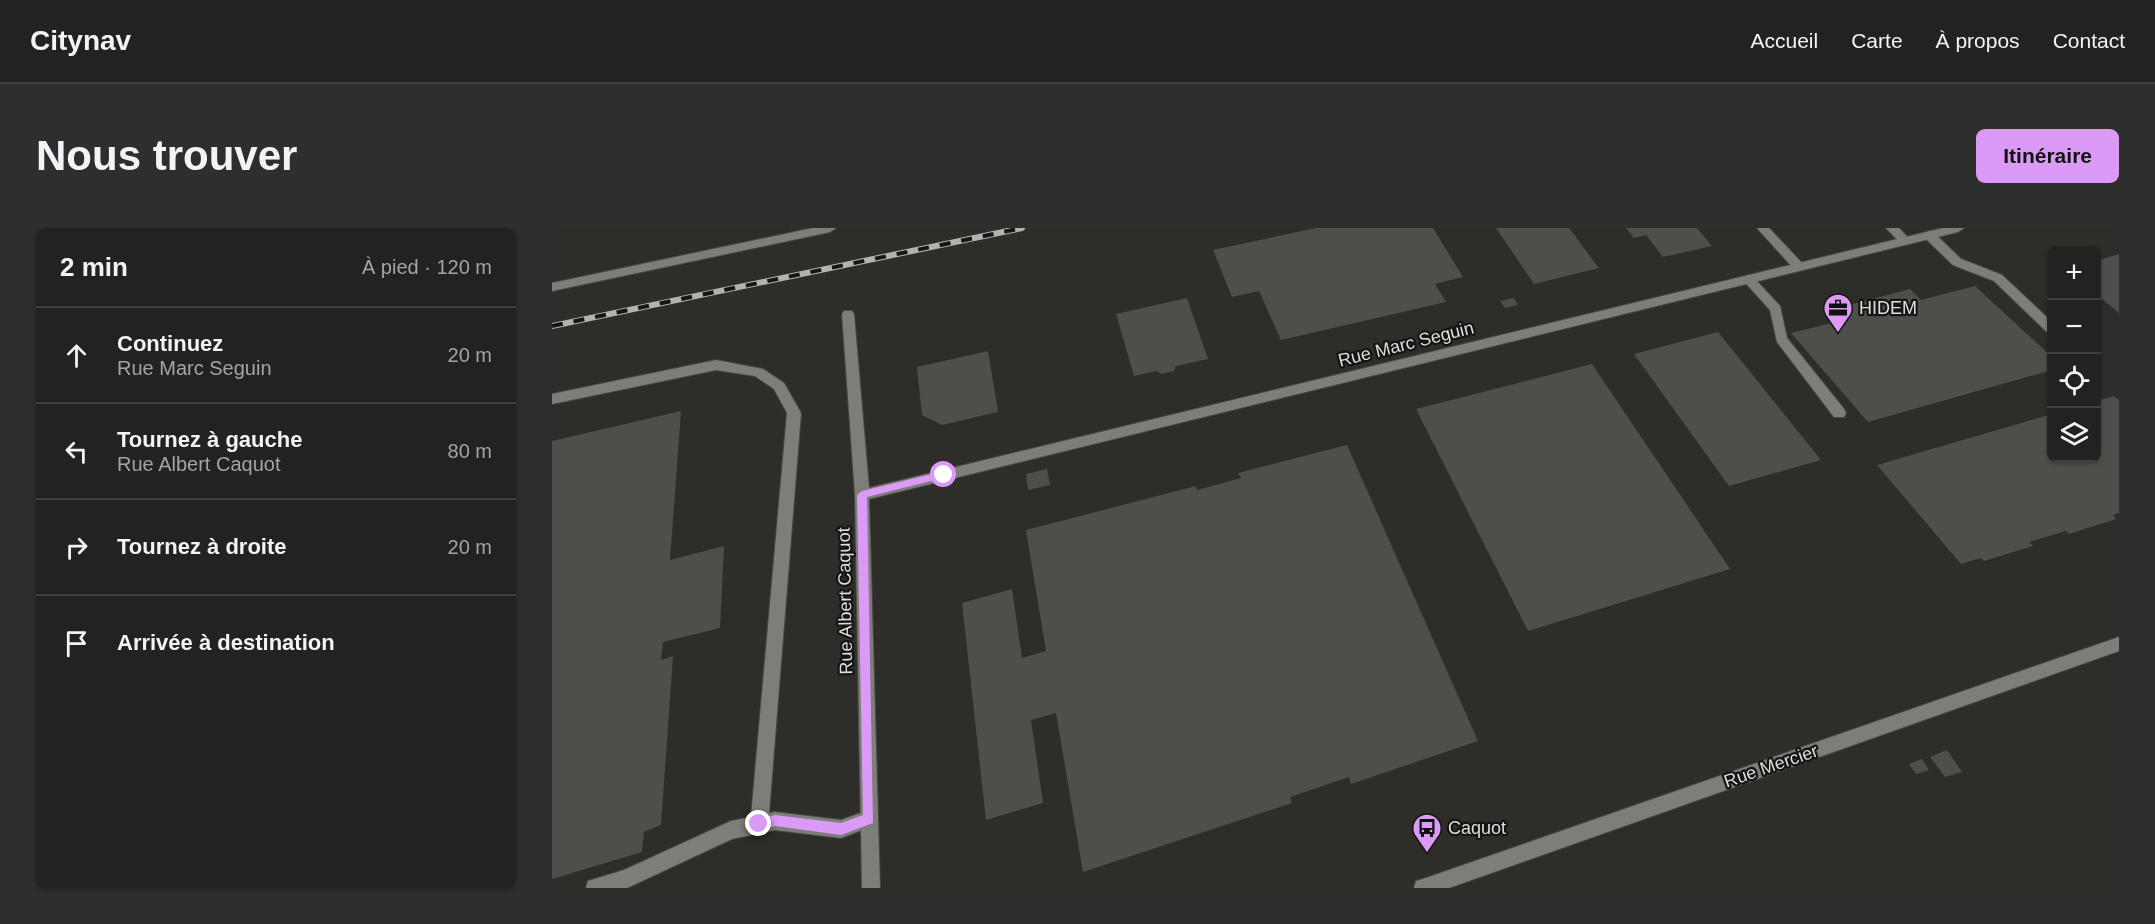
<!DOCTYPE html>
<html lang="fr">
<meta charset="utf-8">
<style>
body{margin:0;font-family:Helvetica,sans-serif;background:#2e2f2d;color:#f1f3f6}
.controls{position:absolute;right:18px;top:18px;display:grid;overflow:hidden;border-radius:9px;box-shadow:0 2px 4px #0004}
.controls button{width:54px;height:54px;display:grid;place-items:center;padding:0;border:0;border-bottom:2px solid #3f3f3e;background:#222220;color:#f1f3f6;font:30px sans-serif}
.stop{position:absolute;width:18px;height:18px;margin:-14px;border:4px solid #db9af6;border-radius:50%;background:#fff}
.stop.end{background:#db9af6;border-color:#fff;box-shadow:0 2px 6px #0008}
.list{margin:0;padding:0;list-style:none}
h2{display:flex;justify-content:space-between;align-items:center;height:78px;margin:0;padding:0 24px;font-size:26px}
h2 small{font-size:20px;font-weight:400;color:#a2a4a5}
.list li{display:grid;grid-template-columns:39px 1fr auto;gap:18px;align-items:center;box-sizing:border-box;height:96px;padding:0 24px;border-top:2px solid #3f3f3e}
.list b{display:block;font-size:22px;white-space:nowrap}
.list p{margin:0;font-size:20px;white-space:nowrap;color:#a2a4a5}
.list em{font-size:20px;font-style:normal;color:#a2a4a5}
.icon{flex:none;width:33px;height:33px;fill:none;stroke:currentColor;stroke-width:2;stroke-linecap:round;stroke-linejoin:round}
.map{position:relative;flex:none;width:1567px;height:660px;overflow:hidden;border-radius:9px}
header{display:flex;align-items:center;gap:36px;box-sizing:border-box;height:84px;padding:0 30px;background:#222220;border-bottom:2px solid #3f3f3e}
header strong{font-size:28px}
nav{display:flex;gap:33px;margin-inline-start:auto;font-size:21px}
.intro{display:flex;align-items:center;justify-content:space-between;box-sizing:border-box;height:144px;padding:0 36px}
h1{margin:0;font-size:42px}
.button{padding:15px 27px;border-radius:9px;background:#db9af6;color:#111;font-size:21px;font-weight:700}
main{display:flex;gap:36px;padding:0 36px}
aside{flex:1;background:#222220;border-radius:9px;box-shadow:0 2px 4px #0004}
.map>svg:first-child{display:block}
.building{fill:#4e4e4a}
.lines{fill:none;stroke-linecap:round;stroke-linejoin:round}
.service-casing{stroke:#494946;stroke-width:2}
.minor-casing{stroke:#494946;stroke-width:2}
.tertiary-casing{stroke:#494946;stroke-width:2}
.service{fill:#7d7d79;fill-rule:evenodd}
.minor{fill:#7d7d79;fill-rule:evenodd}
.tertiary{fill:#7d7d79;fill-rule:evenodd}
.rail-casing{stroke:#b2b2af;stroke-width:6}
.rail{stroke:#151514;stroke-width:4;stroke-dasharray:11;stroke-linecap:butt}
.route{fill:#db9af6}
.labels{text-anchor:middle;stroke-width:4.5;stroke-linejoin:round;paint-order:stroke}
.poi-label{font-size:18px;fill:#dededb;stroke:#151514;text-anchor:start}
.street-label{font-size:18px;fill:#dededb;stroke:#151514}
</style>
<header>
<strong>Citynav</strong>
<nav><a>Accueil</a><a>Carte</a><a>À propos</a><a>Contact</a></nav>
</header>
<div class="intro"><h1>Nous trouver</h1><a class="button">Itinéraire</a></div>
<main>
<aside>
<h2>2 min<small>À pied · 120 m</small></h2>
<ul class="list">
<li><svg class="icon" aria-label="ahead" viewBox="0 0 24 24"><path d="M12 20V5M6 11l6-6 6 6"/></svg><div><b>Continuez</b><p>Rue Marc Seguin</p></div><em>20 m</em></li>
<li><svg class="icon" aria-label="left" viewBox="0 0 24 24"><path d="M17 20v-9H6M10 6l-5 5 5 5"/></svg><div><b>Tournez à gauche</b><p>Rue Albert Caquot</p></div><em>80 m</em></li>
<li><svg class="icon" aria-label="right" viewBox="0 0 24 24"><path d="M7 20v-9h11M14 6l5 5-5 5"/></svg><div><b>Tournez à droite</b></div><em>20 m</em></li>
<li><svg class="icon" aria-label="arrive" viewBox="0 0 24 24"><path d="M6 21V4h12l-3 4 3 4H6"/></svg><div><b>Arrivée à destination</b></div></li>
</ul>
</aside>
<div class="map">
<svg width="1567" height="660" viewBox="0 0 1567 660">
<rect width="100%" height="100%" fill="#2d2d2a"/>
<g class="building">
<path d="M 764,0 L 881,0 L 911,49 L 883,56 L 894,74 L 729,112 L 707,63 L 680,69 L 661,22 Z"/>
<path d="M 944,0 L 1017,0 L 1047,40 L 982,56 Z"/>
<path d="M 1074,0 L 1145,0 L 1160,18 L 1111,29 L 1094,7 L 1082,10 Z"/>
<path d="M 1567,26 L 1567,85 L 1544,66 L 1544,33 Z"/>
<path d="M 1423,58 L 1500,129 L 1500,142 L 1316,194 L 1239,105 L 1296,91 L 1286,80 L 1358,61 L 1369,72 Z"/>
<path d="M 635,70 L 656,131 L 624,138 L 622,143 L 609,146 L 605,143 L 582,148 L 564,86 Z"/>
<path d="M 962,70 L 966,77 L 953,80 L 948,73 Z"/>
<path d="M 1166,104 L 1269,232 L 1177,258 L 1082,126 Z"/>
<path d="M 436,123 L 446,184 L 390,197 L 370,187 L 365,139 Z"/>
<path d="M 1040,136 L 1178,341 L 976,403 L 864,181 Z"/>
<path d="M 1562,168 L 1567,172 L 1567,285 L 1561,287 L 1564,291 L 1517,306 L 1514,303 L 1477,314 L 1481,318 L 1432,333 L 1429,330 L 1409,336 L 1325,237 L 1500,186 L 1500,230 L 1544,230 L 1544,173 Z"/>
<path d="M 129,183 L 118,332 L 172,318 L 168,400 L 111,414 L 109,432 L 121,428 L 109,597 L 92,604 L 90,624 L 0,651 L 0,213 Z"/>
<path d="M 795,217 L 926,513 L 799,556 L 797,549 L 738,569 L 740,575 L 531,644 L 504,485 L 479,492 L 491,575 L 434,592 L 410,375 L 460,361 L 470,430 L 494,423 L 474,302 L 644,258 L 645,262 L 689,250 L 686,245 Z"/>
<path d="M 495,241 L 498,257 L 476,262 L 474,246 Z"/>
<path d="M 1395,522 L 1410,544 L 1393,549 L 1378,529 Z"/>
<path d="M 1370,531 L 1377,542 L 1364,546 L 1357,536 Z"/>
</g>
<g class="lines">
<g class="service-casing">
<g id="service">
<path d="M 1205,0 L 1217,0 L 1251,36 L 1251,42 L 1243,42 Z"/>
<path d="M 1334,0 L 1347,0 L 1359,13 L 1353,17 L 1349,16 Z"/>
<path d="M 1377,3 L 1381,4 L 1409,31 L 1450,47 L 1500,94 L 1500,106 L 1496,105 L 1442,53 L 1401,37 L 1373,10 L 1371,7 Z"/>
<path d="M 1196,47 L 1200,48 L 1228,78 L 1235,110 L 1292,181 L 1294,185 L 1292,189 L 1282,189 L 1225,114 L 1218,82 L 1190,51 Z"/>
<path d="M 164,132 L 211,141 L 232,155 L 249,185 L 217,585 L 223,584 L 289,592 L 317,582 L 323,585 L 326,591 L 323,597 L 289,610 L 223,602 L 180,611 L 75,660 L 34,660 L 36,653 L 72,642 L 179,593 L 199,589 L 235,185 L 222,161 L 203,148 L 164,142 L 0,176 L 0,166 Z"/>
</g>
</g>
<g class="minor-casing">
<g id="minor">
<path d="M 261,0 L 284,0 L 278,4 L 0,63 L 0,55 Z"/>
<path d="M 1391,0 L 1412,0 L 1406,4 L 317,271 L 328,660 L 310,660 L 303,267 L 290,86 L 292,83 L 300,83 L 302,86 L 317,260 Z"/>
</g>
</g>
<g class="tertiary-casing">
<path id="tertiary" d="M 1567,409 L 1567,423 L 897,660 L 862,660 L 864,653 L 871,651 Z"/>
</g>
<use href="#service" class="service"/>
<use href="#minor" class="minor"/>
<use href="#tertiary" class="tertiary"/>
<g class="rail-casing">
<path id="rail" d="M 0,98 L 470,0"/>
</g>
<use href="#rail" class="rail"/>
</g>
<path class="route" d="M 392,243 L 395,244 L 395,249 L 315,269 L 321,595 L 289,607 L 223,598 L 207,602 L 202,600 L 202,592 L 223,587 L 289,595 L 311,587 L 305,267 L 310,263 Z"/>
<defs>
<g id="office-pin" transform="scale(1.5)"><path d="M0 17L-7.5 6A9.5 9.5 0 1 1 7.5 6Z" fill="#db9af6" stroke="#151514"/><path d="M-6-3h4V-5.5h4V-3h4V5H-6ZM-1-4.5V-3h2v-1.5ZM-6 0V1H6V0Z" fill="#111"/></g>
<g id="bus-pin" transform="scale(1.5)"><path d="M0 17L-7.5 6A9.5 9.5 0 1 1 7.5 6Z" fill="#db9af6" stroke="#151514"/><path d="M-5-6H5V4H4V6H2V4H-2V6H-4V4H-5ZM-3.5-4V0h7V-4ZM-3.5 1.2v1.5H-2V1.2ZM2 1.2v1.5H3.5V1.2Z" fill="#111"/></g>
</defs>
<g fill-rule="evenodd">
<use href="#office-pin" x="1286" y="80"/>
<use href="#bus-pin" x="875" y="600"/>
</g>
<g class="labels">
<g class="poi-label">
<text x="1307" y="86">HIDEM</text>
<text x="896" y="606">Caquot</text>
</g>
<g class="street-label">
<text transform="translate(854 116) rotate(-14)" y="6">Rue Marc Seguin</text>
<text transform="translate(293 373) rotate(-91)" y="6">Rue Albert Caquot</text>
<text transform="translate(1219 538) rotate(-19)" y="6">Rue Mercier</text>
</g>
</g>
</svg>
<div class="controls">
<button>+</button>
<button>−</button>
<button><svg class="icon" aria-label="locate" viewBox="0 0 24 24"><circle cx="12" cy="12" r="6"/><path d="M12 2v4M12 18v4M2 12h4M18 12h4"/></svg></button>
<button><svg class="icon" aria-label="layers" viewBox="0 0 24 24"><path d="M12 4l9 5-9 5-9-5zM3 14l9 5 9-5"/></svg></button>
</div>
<div class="stop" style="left:392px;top:247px"></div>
<div class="stop end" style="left:207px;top:596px"></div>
</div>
</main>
